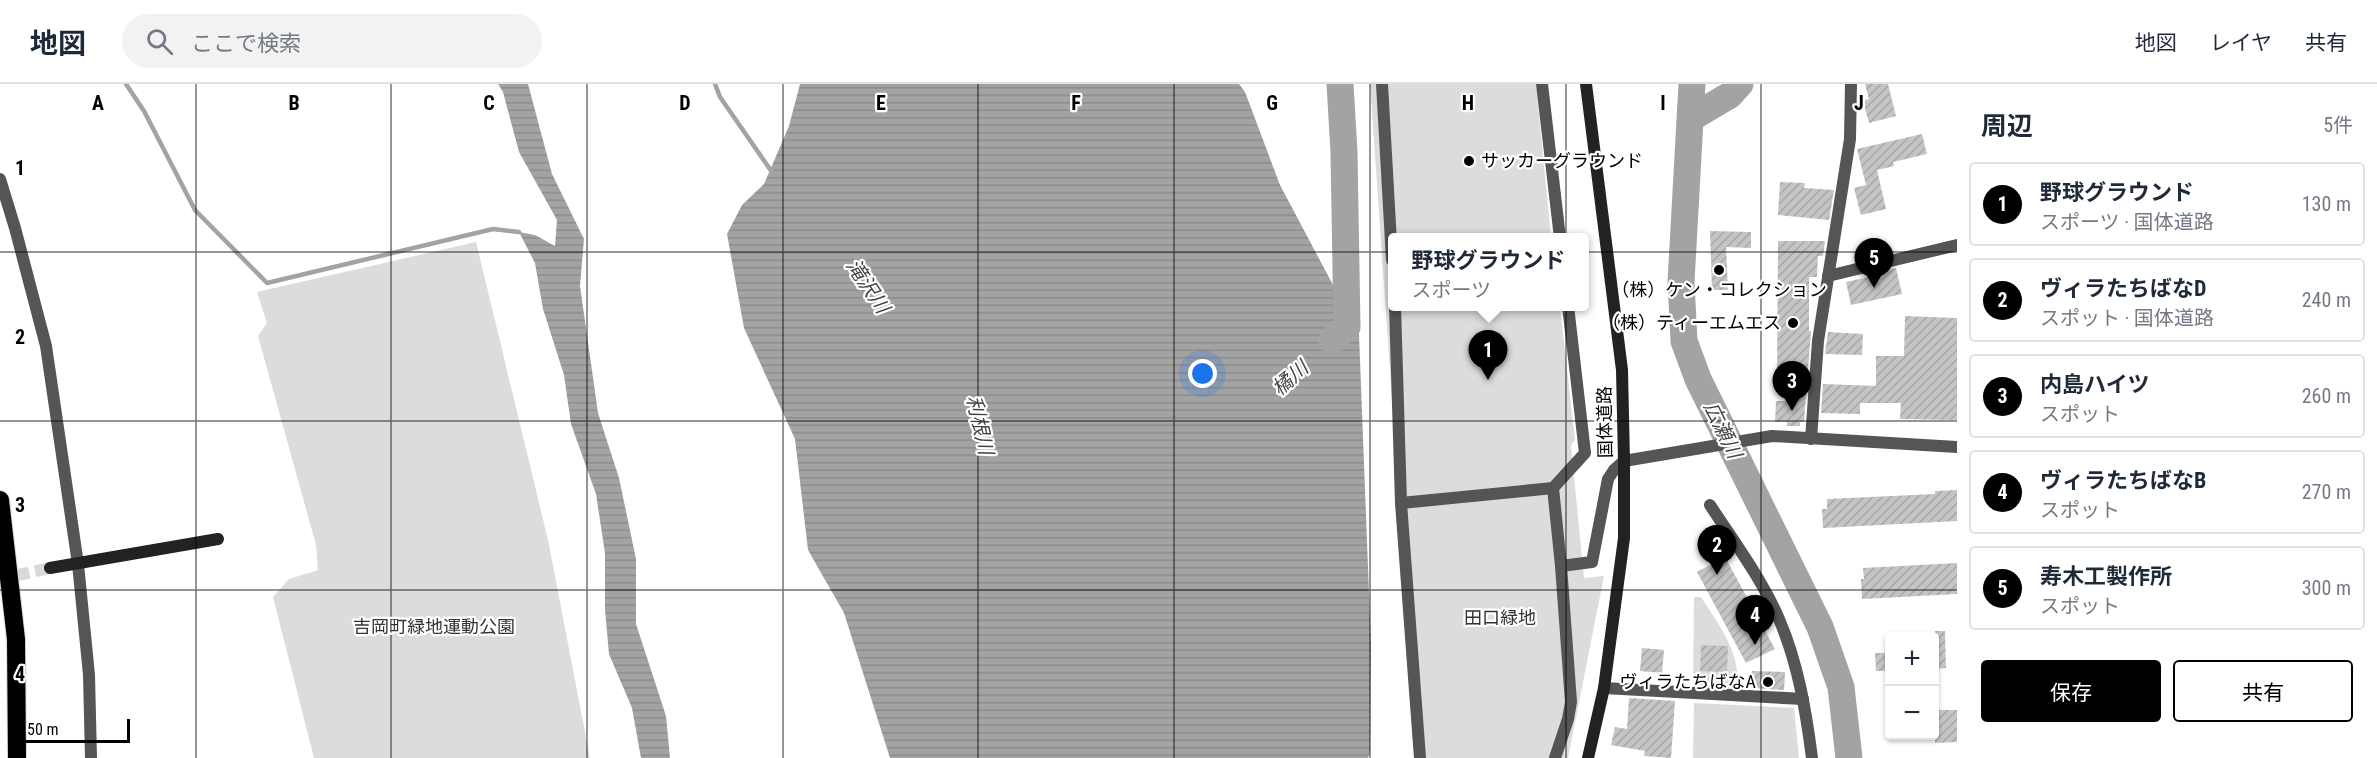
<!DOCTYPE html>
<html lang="ja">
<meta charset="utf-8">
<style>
body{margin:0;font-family:"Roboto Condensed","Noto Sans JP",sans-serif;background:#f2f2f3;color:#1f2937}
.controls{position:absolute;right:18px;bottom:18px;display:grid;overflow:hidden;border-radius:6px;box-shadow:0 2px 4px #0004}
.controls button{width:54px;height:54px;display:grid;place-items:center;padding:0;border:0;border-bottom:2px solid #e0e1e3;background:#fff;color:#1f2937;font:30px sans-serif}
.scale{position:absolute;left:18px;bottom:15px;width:112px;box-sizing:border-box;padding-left:6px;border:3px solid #000;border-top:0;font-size:16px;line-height:21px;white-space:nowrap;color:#000;-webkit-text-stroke:4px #fff;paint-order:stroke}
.you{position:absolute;left:1203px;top:290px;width:21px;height:21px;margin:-15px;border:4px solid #fff;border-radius:50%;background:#1a73e8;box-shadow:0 0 0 9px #1a73e833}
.badge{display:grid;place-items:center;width:39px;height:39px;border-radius:50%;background:#000;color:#fff;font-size:20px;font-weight:700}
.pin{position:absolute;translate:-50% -50px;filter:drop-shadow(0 2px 3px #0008)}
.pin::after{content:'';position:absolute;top:32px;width:21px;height:18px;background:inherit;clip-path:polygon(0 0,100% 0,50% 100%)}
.popup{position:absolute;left:1388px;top:149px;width:201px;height:78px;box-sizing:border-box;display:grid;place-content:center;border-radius:6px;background:#fff;filter:drop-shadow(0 2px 4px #0005);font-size:20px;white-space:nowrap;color:#747a83}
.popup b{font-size:22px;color:#1f2937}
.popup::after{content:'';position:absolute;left:50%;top:100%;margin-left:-12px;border:12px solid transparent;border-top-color:#fff}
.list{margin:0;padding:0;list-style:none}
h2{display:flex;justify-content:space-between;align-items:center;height:78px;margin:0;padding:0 24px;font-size:26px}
h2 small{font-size:20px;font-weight:400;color:#747a83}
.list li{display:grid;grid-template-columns:39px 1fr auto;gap:18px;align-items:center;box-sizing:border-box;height:84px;margin:0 12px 12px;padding:0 12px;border:2px solid #e0e1e3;border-radius:6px}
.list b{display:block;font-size:22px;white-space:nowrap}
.list p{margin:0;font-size:20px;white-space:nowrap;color:#747a83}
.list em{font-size:20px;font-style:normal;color:#747a83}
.actions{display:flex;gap:12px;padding:18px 24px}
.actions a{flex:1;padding:14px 0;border:2px solid #000;border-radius:6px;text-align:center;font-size:21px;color:#000}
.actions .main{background:#000;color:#fff}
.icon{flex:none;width:33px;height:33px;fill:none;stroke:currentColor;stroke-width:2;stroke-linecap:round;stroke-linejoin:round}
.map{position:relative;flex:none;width:1957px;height:674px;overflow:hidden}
header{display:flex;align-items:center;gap:36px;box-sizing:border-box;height:84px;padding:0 30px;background:#fff;border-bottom:2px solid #e0e1e3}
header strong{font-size:28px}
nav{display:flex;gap:33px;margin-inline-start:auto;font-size:21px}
.search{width:420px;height:54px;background:#f2f2f3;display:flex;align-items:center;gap:15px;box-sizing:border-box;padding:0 21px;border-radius:33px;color:#747a83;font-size:22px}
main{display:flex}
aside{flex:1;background:#fff}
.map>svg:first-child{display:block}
.park{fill:#dcdcdc}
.water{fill:url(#water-rules)}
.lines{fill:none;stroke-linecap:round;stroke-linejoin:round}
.stream{stroke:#a3a3a3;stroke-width:4.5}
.river{stroke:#a3a3a3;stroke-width:27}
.building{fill:url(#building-hatch)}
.secondary-tunnel{stroke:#d9d9d9;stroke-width:12;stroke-dasharray:12 6;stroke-linecap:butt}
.highway-casing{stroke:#dbdbdb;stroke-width:20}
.street{stroke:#555;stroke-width:12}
.secondary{stroke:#222;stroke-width:12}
.highway{stroke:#000;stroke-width:18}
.grid{fill:none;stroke:#000;stroke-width:1.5;stroke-opacity:0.55}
.poi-dot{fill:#000;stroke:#fff;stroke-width:2}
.labels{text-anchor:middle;stroke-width:4.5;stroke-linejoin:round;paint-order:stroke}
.poi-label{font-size:18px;fill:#000;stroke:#fff;text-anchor:end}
.street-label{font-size:18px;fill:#000;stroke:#fff}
.park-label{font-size:18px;fill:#333;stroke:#fff}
.water-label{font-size:20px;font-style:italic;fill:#444;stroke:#fff}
.grid-label{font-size:20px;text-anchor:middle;font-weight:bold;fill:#000;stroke:#fff;stroke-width:4.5;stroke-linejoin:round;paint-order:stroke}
</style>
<header>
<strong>地図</strong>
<div class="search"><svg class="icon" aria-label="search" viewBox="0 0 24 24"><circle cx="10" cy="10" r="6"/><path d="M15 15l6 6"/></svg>ここで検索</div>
<nav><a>地図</a><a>レイヤ</a><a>共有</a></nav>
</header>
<main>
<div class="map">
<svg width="1957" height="674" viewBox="0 0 1957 674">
<defs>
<pattern id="water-rules" width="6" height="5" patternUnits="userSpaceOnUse" patternTransform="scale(1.5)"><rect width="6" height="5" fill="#a3a3a3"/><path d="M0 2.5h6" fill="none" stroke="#8b8b8b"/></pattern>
<pattern id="building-hatch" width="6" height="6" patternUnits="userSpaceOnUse" patternTransform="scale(1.5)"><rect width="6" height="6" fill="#c4c4c4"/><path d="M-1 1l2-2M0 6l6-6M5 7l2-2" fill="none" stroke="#a7a7a7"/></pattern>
</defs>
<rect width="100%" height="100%" fill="#fff"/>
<g class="park">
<path d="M 1370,0 L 1536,0 L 1551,153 L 1392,154 L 1392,222 L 1560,223 L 1575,356 L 1571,361 L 1584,494 L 1604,492 L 1568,674 L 1417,674 Z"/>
<path d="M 476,158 L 548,456 L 590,674 L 314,674 L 273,513 L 289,495 L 318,486 L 316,461 L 258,252 L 267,239 L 257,208 Z"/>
<path d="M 1694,513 L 1701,513 C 1721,544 1740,568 1738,605 L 1693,603 Z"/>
<path d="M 1694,619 L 1794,624 L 1799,674 L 1693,674 Z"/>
</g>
<g class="water">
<path d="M 498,0 L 528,0 L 552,90 L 584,155 L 580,202 L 598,329 L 619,394 L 636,475 L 636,540 L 666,632 L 670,674 L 641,674 L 632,624 L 609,570 L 605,526 L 605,469 L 596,410 L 571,340 L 564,291 L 543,225 L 535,179 L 519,148 L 535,151 L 555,162 L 557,136 L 519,68 L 503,8 Z"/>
<path d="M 800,0 L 1239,0 L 1245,8 L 1280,101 L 1359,250 L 1371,561 L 1370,669 L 1368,674 L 890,674 L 844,529 L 808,466 L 795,355 L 744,244 L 727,150 L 742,121 L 764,100 L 789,42 Z"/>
</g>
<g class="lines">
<g class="stream">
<path d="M 126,0 L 144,27 L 195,126 L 267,199 L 493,145 L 519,148"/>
<path d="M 715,0 L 720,13 L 774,91"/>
</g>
<g class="river">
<path d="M 1692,0 L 1681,198 L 1684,257 L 1698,295 L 1820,543 L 1841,603 L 1849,674"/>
<path d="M 1691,34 L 1730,11 L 1740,0"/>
<path d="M 1332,256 L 1347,243 L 1344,68 L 1340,0"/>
</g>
</g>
<g class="building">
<path d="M 1865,0 L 1888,0 L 1896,32 L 1869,39 L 1863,17 L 1869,15 Z"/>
<path d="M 1922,50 L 1927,70 L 1893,78 L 1894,82 L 1877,86 L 1886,125 L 1861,131 L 1854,104 L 1866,101 L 1857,65 Z"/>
<path d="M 1780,98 L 1805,99 L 1804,104 L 1834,106 L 1829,136 L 1778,131 Z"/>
<path d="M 1710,147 L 1751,148 L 1751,164 L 1726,163 L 1728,206 L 1712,206 Z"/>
<path d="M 1778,157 L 1825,157 L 1823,172 L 1818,172 L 1817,193 L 1809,193 L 1809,247 L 1811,247 L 1804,338 L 1800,338 L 1800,342 L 1787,342 L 1787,338 L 1775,338 L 1776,317 L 1797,317 L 1799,292 L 1777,291 Z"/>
<path d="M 1896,184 L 1902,210 L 1851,221 L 1846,198 L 1878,191 L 1878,189 Z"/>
<path d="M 1905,232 L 1957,234 L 1957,336 L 1900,335 L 1901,319 L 1860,319 L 1860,330 L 1821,329 L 1823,300 L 1876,302 L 1876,272 L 1904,272 Z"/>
<path d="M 1828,248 L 1863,250 L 1862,271 L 1825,270 Z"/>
<path d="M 1957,406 L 1957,437 L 1823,444 L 1822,425 L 1827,425 L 1827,415 L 1935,410 L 1935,407 Z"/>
<path d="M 1725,473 L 1775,565 L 1746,579 L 1697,488 Z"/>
<path d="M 1957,479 L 1957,510 L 1862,515 L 1861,495 L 1864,495 L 1863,484 Z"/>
<path d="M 1935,547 L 1945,547 L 1946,584 L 1935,585 Z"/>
<path d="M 1701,561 L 1728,562 L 1727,588 L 1700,587 Z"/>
<path d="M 1642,564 L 1664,566 L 1662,589 L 1640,587 Z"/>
<path d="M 1875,569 L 1890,569 L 1890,587 L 1876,587 Z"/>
<path d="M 1752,587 L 1785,588 L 1784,606 L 1751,604 Z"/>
<path d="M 1629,614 L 1675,617 L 1671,674 L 1644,672 L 1645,667 L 1611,661 L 1615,643 L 1627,645 Z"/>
<path d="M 1938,626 L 1957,626 L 1957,658 L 1935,659 L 1935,638 L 1938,638 Z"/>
</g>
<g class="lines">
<path class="secondary-tunnel" d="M 0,495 L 50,484"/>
<g class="highway-casing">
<path id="highway" d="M 0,416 L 16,555 L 17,674"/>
</g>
<g class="street">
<path d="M 1382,0 L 1392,176"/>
<path d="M 1542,0 L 1560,154"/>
<path d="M 0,95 L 15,144 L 46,262 L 78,480 L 89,591 L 91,674"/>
<path d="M 1828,192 L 1957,161"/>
<path d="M 1395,222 L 1401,419 L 1420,674"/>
<path d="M 1568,222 L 1585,369 L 1553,404 L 1561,482 L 1592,478 L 1608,395 L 1614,386 L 1624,377 L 1772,352 L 1957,363"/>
<path d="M 1811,355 L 1818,257 L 1850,55 L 1851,0"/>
<path d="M 1401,419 L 1553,404"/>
<path d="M 1710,421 C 1734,458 1762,495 1779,535 C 1798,579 1806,627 1812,674"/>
<path d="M 1604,604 L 1803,615"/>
<path d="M 1555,674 L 1568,635 L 1571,618 L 1561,482"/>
</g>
<g class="secondary">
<path d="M 1586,0 L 1622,286 L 1624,377 L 1624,454 L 1604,604 L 1588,674"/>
<path d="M 50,484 L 218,455"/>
</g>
<use href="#highway" class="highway"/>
</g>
<path class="grid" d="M 196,0 L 196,674M 391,0 L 391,674M 587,0 L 587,674M 783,0 L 783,674M 978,0 L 978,674M 1174,0 L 1174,674M 1370,0 L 1370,674M 1566,0 L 1566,674M 1761,0 L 1761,674M 0,168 L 1957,168M 0,337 L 1957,337M 0,506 L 1957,506"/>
<g class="poi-dot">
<circle cx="1469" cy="77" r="6"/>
<circle cx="1719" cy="186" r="6"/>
<circle cx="1793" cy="239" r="6"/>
<circle cx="1768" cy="598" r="6"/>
</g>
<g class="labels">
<g class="poi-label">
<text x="1481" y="83" text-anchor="start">サッカーグラウンド</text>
<text x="1719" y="212" text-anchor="middle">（株）ケン・コレクション</text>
<text x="1781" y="245">（株）ティーエムエス</text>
<text x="1756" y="604">ヴィラたちばなA</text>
</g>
<g class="street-label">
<text transform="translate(1605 338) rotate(-91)" y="6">国体道路</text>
</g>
<g class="park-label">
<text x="1500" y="540">田口緑地</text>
<text x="434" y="549">吉岡町緑地運動公園</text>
</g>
<g class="water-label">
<text transform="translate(868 202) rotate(56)" y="7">滝沢川</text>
<text transform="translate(1290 294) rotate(-41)" y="7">橘川</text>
<text transform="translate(980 341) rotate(77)" y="7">利根川</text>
<text transform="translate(1723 346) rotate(64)" y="7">広瀬川</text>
</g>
</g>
<g class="grid-label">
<text x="98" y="26">A</text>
<text x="294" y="26">B</text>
<text x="489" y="26">C</text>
<text x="685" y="26">D</text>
<text x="881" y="26">E</text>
<text x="1076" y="26">F</text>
<text x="1272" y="26">G</text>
<text x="1468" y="26">H</text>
<text x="1663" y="26">I</text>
<text x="1859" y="26">J</text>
<text x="20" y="91">1</text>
<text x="20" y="260">2</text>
<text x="20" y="428">3</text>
<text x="20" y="597">4</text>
</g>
</svg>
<div class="controls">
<button>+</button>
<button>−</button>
</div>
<div class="scale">50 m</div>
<div class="you"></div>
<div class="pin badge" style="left:1488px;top:296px">1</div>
<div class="popup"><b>野球グラウンド</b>スポーツ</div>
<div class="pin badge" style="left:1717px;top:491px">2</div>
<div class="pin badge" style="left:1792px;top:327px">3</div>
<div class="pin badge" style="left:1755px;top:561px">4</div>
<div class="pin badge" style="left:1874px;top:204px">5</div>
</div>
<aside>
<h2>周辺<small>5件</small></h2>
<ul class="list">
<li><span class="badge">1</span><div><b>野球グラウンド</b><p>スポーツ · 国体道路</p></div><em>130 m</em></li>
<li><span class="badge">2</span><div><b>ヴィラたちばなD</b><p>スポット · 国体道路</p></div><em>240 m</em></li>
<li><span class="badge">3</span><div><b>内島ハイツ</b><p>スポット</p></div><em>260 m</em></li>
<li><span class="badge">4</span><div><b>ヴィラたちばなB</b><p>スポット</p></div><em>270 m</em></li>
<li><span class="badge">5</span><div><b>寿木工製作所</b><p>スポット</p></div><em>300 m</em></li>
</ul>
<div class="actions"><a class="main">保存</a><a>共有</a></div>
</aside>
</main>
